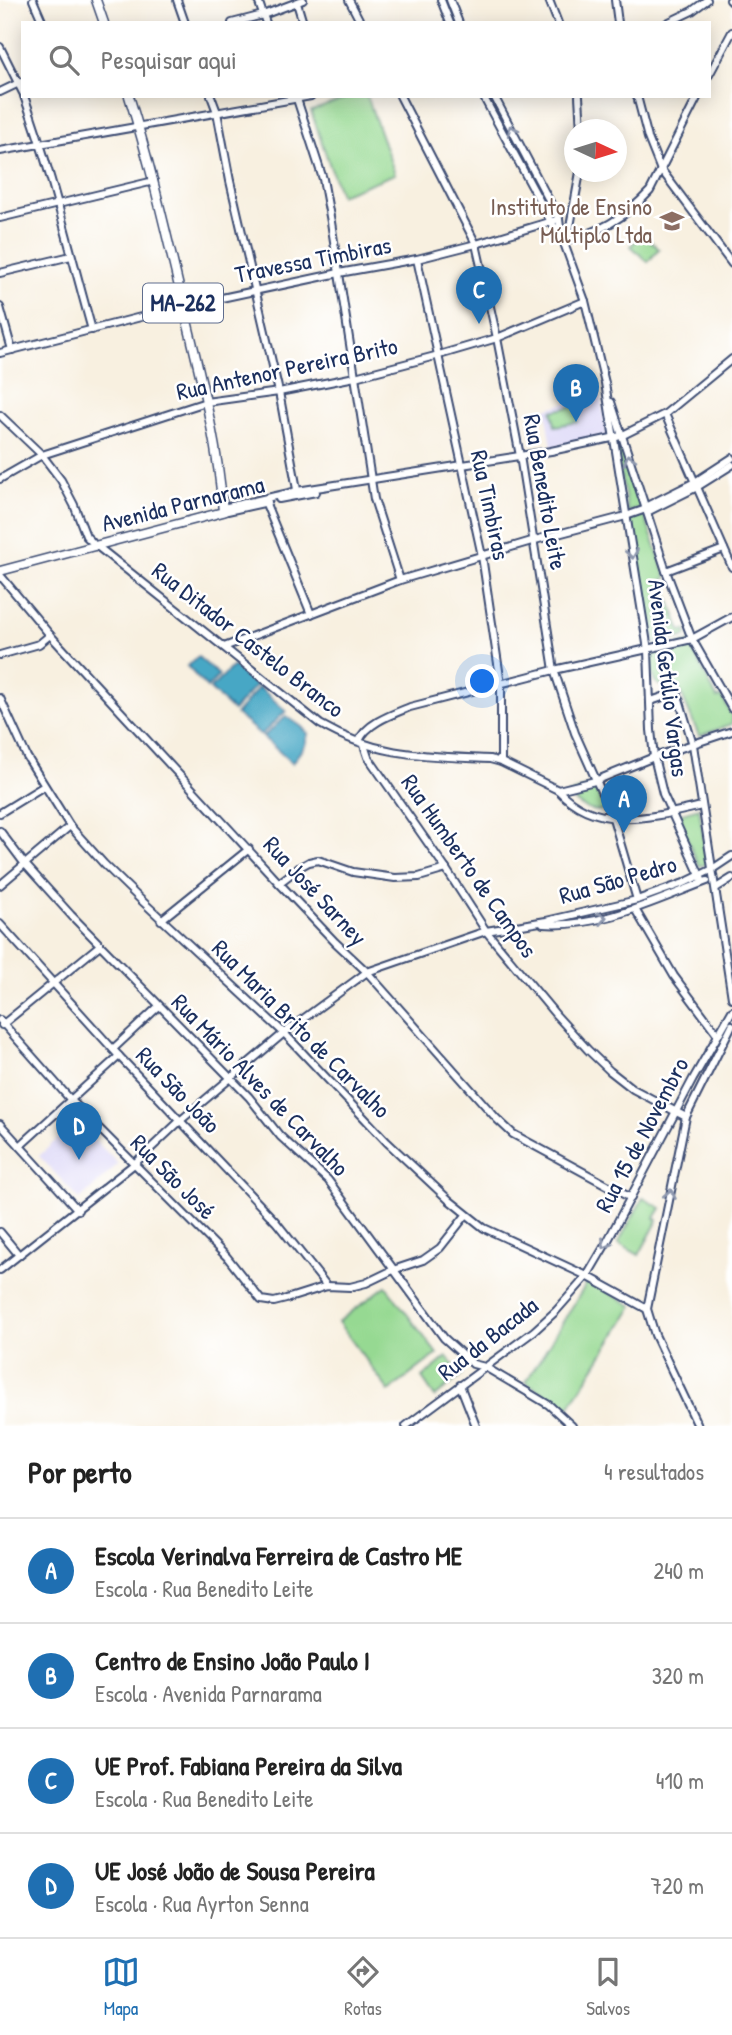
<!DOCTYPE html>
<html lang="pt">
<meta charset="utf-8">
<style>
body{margin:0;font-family:"Patrick Hand",sans-serif;background:#f2f2f2;color:#222}
.compass{position:absolute;left:564px;top:119px;width:63px;height:63px;border-radius:50%;background:#fff;box-shadow:0 4px 18px #0003;rotate:94deg}
.you{position:absolute;left:483px;top:682px;width:24px;height:24px;margin:-18px;border:5px solid #fff;border-radius:50%;background:#1a73e8;box-shadow:0 0 0 10px #1a73e833}
.badge{display:grid;place-items:center;width:46px;height:46px;border-radius:50%;background:#1f6fb2;color:#fff;font-size:23px;font-weight:700}
.pin{position:absolute;translate:-50% -58px;filter:drop-shadow(0 2px 4px #0008)}
.pin::after{content:'';position:absolute;top:37px;width:24px;height:21px;background:inherit;clip-path:polygon(0 0,100% 0,50% 100%)}
.list{margin:0;padding:0;list-style:none}
h2{display:flex;justify-content:space-between;align-items:center;height:91px;margin:0;padding:0 28px;font-size:30px}
h2 small{font-size:23px;font-weight:400;color:#767676}
.list li{display:grid;grid-template-columns:46px 1fr auto;gap:21px;align-items:center;box-sizing:border-box;height:105px;padding:0 28px;border-top:2px solid #e0e0e0}
.list b{display:block;font-size:26px;white-space:nowrap}
.list p{margin:0;font-size:23px;white-space:nowrap;color:#767676}
.list em{font-size:23px;font-style:normal;color:#767676}
.icon{flex:none;width:38px;height:38px;fill:none;stroke:currentColor;stroke-width:2;stroke-linecap:round;stroke-linejoin:round}
.map{position:relative;flex:none;width:732px;height:1426px;overflow:hidden}
.search{position:absolute;background:#fff;box-shadow:0 4px 18px #0003;left:21px;right:21px;top:21px;height:77px;display:flex;align-items:center;gap:18px;box-sizing:border-box;padding:0 24px;border-radius:0px;color:#767676;font-size:26px}
.sheet{height:511px;background:#fff}
nav{display:flex;justify-content:space-around;align-items:center;box-sizing:border-box;height:98px;border-top:2px solid #e0e0e0;background:#fff;font-size:19px;color:#767676}
nav a{display:grid;justify-items:center;gap:4px}
nav .on{color:#1f6fb2}
.map>svg:first-child{display:block}
.built{fill:#dbd6f7}
.green{fill:#96d992;stroke:#588478;stroke-width:2}
.water{fill:#46a7c5;stroke:#306b92;stroke-width:2}
.lines{fill:none;stroke-linecap:round;stroke-linejoin:round}
.minor-casing{stroke:#3c4c72;stroke-width:10}
.major-casing{stroke:#3c4c72;stroke-width:11}
.minor{stroke:#fff;stroke-width:6}
.major{stroke:#fff;stroke-width:8}
.oneway{stroke:#8d97ae}
.labels{text-anchor:middle;stroke-width:5;stroke-linejoin:round;paint-order:stroke}
.shield{fill:#fff;stroke:#5f6d8e;stroke-width:2}
.shield-label{font-size:23px;font-weight:bold;fill:#1b2f5e}
.education-label{font-size:24px;fill:#785e54;stroke:#fff;text-anchor:end}
.street-label{font-size:24px;fill:#1b2f5e;stroke:#fff}
</style>
<div class="map">
<svg width="732" height="1426" viewBox="0 0 732 1426">
<rect width="100%" height="100%" fill="#fff"/>
<filter id="ink" filterUnits="userSpaceOnUse"><feTurbulence type="fractalNoise" baseFrequency=".0143" numOctaves="2"/><feDisplacementMap in="SourceGraphic" scale="14" xChannelSelector="R" yChannelSelector="G"/><feConvolveMatrix kernelMatrix="1 2 1 2 8 2 1 2 1" color-interpolation-filters="sRGB"/></filter>
<filter id="wash" filterUnits="userSpaceOnUse"><feTurbulence type="fractalNoise" baseFrequency=".00686" numOctaves="4" result="noise"/><feDisplacementMap in="SourceGraphic" scale="28" xChannelSelector="R" yChannelSelector="G"/><feGaussianBlur stdDeviation="1.57" result="paint"/><feColorMatrix in="noise" values="0 0 0 0 0 0 0 0 0 0 0 0 0 0 0 0 0 1.4 0 .05"/><feComposite in="paint" operator="in"/></filter>
<g filter="url(#wash)">
<rect width="100%" height="100%" fill="#f8f0e0"/>
<g class="built">
<path d="M 600,392 L 607,435 L 552,447 L 546,409 Z"/>
<path d="M 77,1121 L 118,1164 L 80,1200 L 39,1156 Z"/>
</g>
<g class="green">
<path d="M 352,96 L 367,96 L 395,174 L 340,195 L 311,111 Z"/>
<path d="M 642,233 L 659,249 L 648,262 L 631,246 Z"/>
<path d="M 575,406 L 578,422 L 555,426 L 552,411 Z"/>
<path d="M 619,441 L 643,508 L 628,512 L 615,443 Z"/>
<path d="M 644,515 L 667,578 L 662,580 L 681,631 L 686,630 L 687,636 L 655,644 L 629,518 Z"/>
<path d="M 692,641 L 696,647 L 692,649 L 717,698 L 722,697 L 732,716 L 732,724 L 699,736 L 678,686 L 659,685 C 651,677 649,664 652,652 Z"/>
<path d="M 591,785 L 594,787 L 604,807 L 604,810 C 588,814 579,804 567,795 Z"/>
<path d="M 699,808 L 707,861 L 707,864 L 699,866 L 677,816 L 678,814 Z"/>
<path d="M 643,1198 L 661,1208 L 655,1218 L 658,1220 L 639,1255 L 618,1243 Z"/>
<path d="M 588,1281 L 633,1306 L 568,1409 L 526,1382 Z"/>
<path d="M 386,1286 L 437,1354 L 389,1391 L 338,1322 Z"/>
<path d="M 447,1357 L 462,1375 L 435,1397 L 422,1378 Z"/>
</g>
<g class="water">
<path d="M 198,657 L 219,675 L 207,688 L 187,666 Z"/>
<path d="M 233,666 L 258,683 L 233,711 L 210,689 Z"/>
<path d="M 259,687 L 286,711 L 261,735 L 236,714 Z"/>
<path d="M 286,716 L 302,727 L 308,734 L 305,745 L 292,763 L 263,737 Z"/>
</g>
</g>
<g filter="url(#ink)">
<g class="lines">
<g class="minor-casing">
<g id="minor">
<path d="M 33,0 L 43,23"/>
<path d="M 177,0 L 185,23"/>
<path d="M 258,0 L 266,23"/>
<path d="M 349,0 L 361,23"/>
<path d="M 441,0 L 450,23"/>
<path d="M 450,0 L 459,23"/>
<path d="M 549,0 L 558,23"/>
<path d="M 615,0 L 618,23"/>
<path d="M 730,0 L 732,2"/>
<path d="M 297,3 L 303,23"/>
<path d="M 232,23 L 263,15 L 303,0"/>
<path d="M 667,23 L 692,11 L 707,0"/>
<path d="M 0,47 L 23,93"/>
<path d="M 709,75 L 732,32"/>
<path d="M 0,92 L 21,82"/>
<path d="M 24,96 C 52,173 70,252 92,330"/>
<path d="M 211,96 L 217,112 L 230,181 L 279,392 L 298,495"/>
<path d="M 296,96 L 323,179 L 331,222 L 374,499 L 400,580"/>
<path d="M 400,96 L 476,244 L 497,338 L 520,456 L 554,670 L 575,733 L 613,818 L 637,900"/>
<path d="M 483,96 L 551,222 L 560,234"/>
<path d="M 494,96 L 559,219 L 561,235 L 585,301 L 605,383 L 648,650 L 651,730 L 654,757 L 663,794 L 703,882"/>
<path d="M 579,96 L 581,130"/>
<path d="M 637,96 L 648,138 L 660,168 L 732,264"/>
<path d="M 0,151 L 311,96"/>
<path d="M 0,218 L 154,181"/>
<path d="M 562,237 L 569,232 L 580,172"/>
<path d="M 563,240 C 596,236 627,216 650,191 L 698,96"/>
<path d="M 417,259 L 482,556 L 501,684 L 501,762"/>
<path d="M 0,273 L 71,256"/>
<path d="M 0,307 L 12,350"/>
<path d="M 0,353 L 184,306 L 339,273 L 417,259 L 476,244 L 559,219"/>
<path d="M 611,402 L 666,571 L 692,639 L 732,709"/>
<path d="M 665,414 L 732,567"/>
<path d="M 0,415 L 42,455 L 61,480 L 74,505 L 86,536 L 92,542"/>
<path d="M 0,479 L 42,455 L 206,402 L 279,392 L 355,377 L 439,355 L 497,338 L 585,301"/>
<path d="M 264,499 L 311,614"/>
<path d="M 279,499 L 316,492"/>
<path d="M 645,507 L 695,482 L 732,458"/>
<path d="M 223,508 L 297,491 L 551,451 L 621,436 L 665,414 L 732,359"/>
<path d="M 223,512 L 268,502"/>
<path d="M 647,512 L 697,487 L 732,465"/>
<path d="M 97,546 L 320,724 C 376,757 427,756 490,759 L 501,762 L 558,790 C 597,833 653,817 702,806"/>
<path d="M 666,571 L 724,549"/>
<path d="M 0,575 L 50,635 L 279,883 L 335,942 L 367,972 L 497,1119 L 513,1134 L 631,1198"/>
<path d="M 224,647 L 400,580 L 535,540 L 626,516 L 646,509"/>
<path d="M 0,655 L 39,644 L 50,635"/>
<path d="M 0,698 L 27,757 L 70,826 L 104,864 L 140,899 L 284,1033 L 387,1142 L 449,1200 L 484,1228 L 587,1276 L 647,1309"/>
<path d="M 651,701 L 677,692 L 693,745 L 732,998"/>
<path d="M 359,741 C 366,723 393,714 410,707 L 554,670 L 692,639 L 732,617"/>
<path d="M 364,745 L 368,757 L 446,869 L 486,931 L 556,1015 L 588,1050 L 610,1071 L 633,1089 L 686,1117"/>
<path d="M 558,790 L 595,781 L 654,757 L 732,731"/>
<path d="M 0,813 L 44,786"/>
<path d="M 0,831 L 24,863 L 71,915 L 249,1097 L 280,1136 L 328,1180 L 444,1338 L 473,1364 L 485,1367 L 529,1393 L 549,1405 L 572,1426"/>
<path d="M 279,883 L 300,867 L 309,862 L 318,860 L 353,872 L 395,878 L 419,877 L 446,869"/>
<path d="M 0,885 L 70,826"/>
<path d="M 716,888 L 732,878"/>
<path d="M 635,909 L 674,976 L 718,1035"/>
<path d="M 161,920 L 249,849"/>
<path d="M 0,924 L 119,1056 L 276,1222 L 327,1286"/>
<path d="M 543,924 C 601,928 654,901 707,881"/>
<path d="M 0,1020 L 70,1099 L 227,1257 L 261,1300 L 274,1302 L 286,1299 L 327,1286 L 350,1287 L 366,1283 L 393,1270 L 423,1260 L 440,1248 L 466,1215"/>
<path d="M 2,1025 L 100,945"/>
<path d="M 113,1049 L 159,1006"/>
<path d="M 0,1124 L 78,1210"/>
<path d="M 20,1146 L 119,1056"/>
<path d="M 0,1232 L 19,1255"/>
<path d="M 0,1270 L 133,1165 L 181,1120 L 284,1033 L 367,972 L 486,931 L 546,921 L 637,900 L 684,883 L 711,870 L 732,856"/>
<path d="M 460,1385 L 476,1426"/>
<path d="M 406,1426 L 534,1331 L 556,1311 L 587,1276 L 607,1242 L 693,1079 L 732,1011"/>
<path d="M 698,1426 L 655,1335 L 647,1309 L 686,1117 L 732,1025"/>
</g>
</g>
<g class="major-casing">
<g id="major">
<path d="M 96,0 L 104,23"/>
<path d="M 0,571 L 223,512 C 218,443 200,375 184,308 C 167,237 151,166 129,96"/>
</g>
</g>
<use href="#minor" class="minor"/>
<use href="#major" class="major"/>
</g>
<defs><path id="oneway-chevron" d="M-2-3.5L2.5 0L-2 3.5" fill="none" stroke-width="1.6" stroke-linecap="round" stroke-linejoin="round" transform="scale(1.75)"/></defs>
<g class="oneway">
<use href="#oneway-chevron" transform="translate(512 130) rotate(-118)"/>
<use href="#oneway-chevron" transform="translate(629 459) rotate(-109)"/>
<use href="#oneway-chevron" transform="translate(632 554) rotate(81)"/>
<use href="#oneway-chevron" transform="translate(602 918) rotate(-11)"/>
<use href="#oneway-chevron" transform="translate(670 1194) rotate(-79)"/>
<use href="#oneway-chevron" transform="translate(606 1244) rotate(120)"/>
</g>
</g>
<defs>
<g id="school-bare" transform="scale(1.89)"><path d="M0-5L7-2L0 1L-7-2ZM-4 1L0 2.5L4 1V4Q0 6-4 4Z" fill="#8d6e63" stroke="#fff" stroke-width="2.5" paint-order="stroke"/></g>
</defs>
<g fill-rule="evenodd">
<use href="#school-bare" x="672" y="221"/>
</g>
<g class="labels">
<rect class="shield" x="143" y="283.5" width="80" height="39" rx="5"/>
<g class="shield-label">
<text x="183" y="311">MA-262</text>
</g>
<g class="education-label">
<text x="652" y="215">Instituto de Ensino<tspan x="652" dy="28">Múltiplo Ltda</tspan></text>
</g>
<g class="street-label">
<text transform="translate(313 260) rotate(-11)" y="8">Travessa Timbiras</text>
<text transform="translate(287 369) rotate(-12)" y="8">Rua Antenor Pereira Brito</text>
<text transform="translate(545 492) rotate(80)" y="8">Rua Benedito Leite</text>
<text transform="translate(183 504) rotate(-14)" y="8">Avenida Parnarama</text>
<text transform="translate(490 505) rotate(78)" y="8">Rua Timbiras</text>
<text transform="translate(248 640) rotate(38)" y="8">Rua Ditador Castelo Branco</text>
<text transform="translate(668 678) rotate(83)" y="8">Avenida Getúlio Vargas</text>
<text transform="translate(469 866) rotate(55)" y="8">Rua Humberto de Campos</text>
<text transform="translate(618 880) rotate(-16)" y="8">Rua São Pedro</text>
<text transform="translate(315 891) rotate(47)" y="8">Rua José Sarney</text>
<text transform="translate(301 1029) rotate(45)" y="8">Rua Maria Brito de Carvalho</text>
<text transform="translate(260 1085) rotate(46)" y="8">Rua Mário Alves de Carvalho</text>
<text transform="translate(178 1090) rotate(46)" y="8">Rua São João</text>
<text transform="translate(642 1135) rotate(-62)" y="8">Rua 15 de Novembro</text>
<text transform="translate(173 1177) rotate(45)" y="8">Rua São José</text>
<text transform="translate(488 1339) rotate(-38)" y="8">Rua da Bacada</text>
</g>
</g>
</svg>
<svg class="compass" viewBox="-18 -18 36 36"><path d="M0-13l5 13h-10z" fill="#e53935"/><path d="M0 13l5-13h-10z" fill="#767676"/></svg>
<div class="you"></div>
<div class="pin badge" style="left:624px;top:833px">A</div>
<div class="pin badge" style="left:576px;top:422px">B</div>
<div class="pin badge" style="left:479px;top:324px">C</div>
<div class="pin badge" style="left:79px;top:1160px">D</div>
<div class="search"><svg class="icon" aria-label="search" viewBox="0 0 24 24"><circle cx="10" cy="10" r="6"/><path d="M15 15l6 6"/></svg>Pesquisar aqui</div>
</div>
<section class="sheet">
<h2>Por perto<small>4 resultados</small></h2>
<ul class="list">
<li><span class="badge">A</span><div><b>Escola Verinalva Ferreira de Castro ME</b><p>Escola · Rua Benedito Leite</p></div><em>240 m</em></li>
<li><span class="badge">B</span><div><b>Centro de Ensino João Paulo I</b><p>Escola · Avenida Parnarama</p></div><em>320 m</em></li>
<li><span class="badge">C</span><div><b>UE Prof. Fabiana Pereira da Silva</b><p>Escola · Rua Benedito Leite</p></div><em>410 m</em></li>
<li><span class="badge">D</span><div><b>UE José João de Sousa Pereira</b><p>Escola · Rua Ayrton Senna</p></div><em>720 m</em></li>
</ul>
</section>
<nav>
<a class="on"><svg class="icon" aria-label="map" viewBox="0 0 24 24"><path d="M3 6l6-2 6 2 6-2v14l-6 2-6-2-6 2zM9 4v14M15 6v14"/></svg>Mapa</a>
<a><svg class="icon" aria-label="directions" viewBox="0 0 24 24"><path d="M12 3l9 9-9 9-9-9zM9 14v-3h6M13 9l2 2-2 2"/></svg>Rotas</a>
<a><svg class="icon" aria-label="saved" viewBox="0 0 24 24"><path d="M7 4h10v16l-5-4-5 4z"/></svg>Salvos</a>
</nav>
